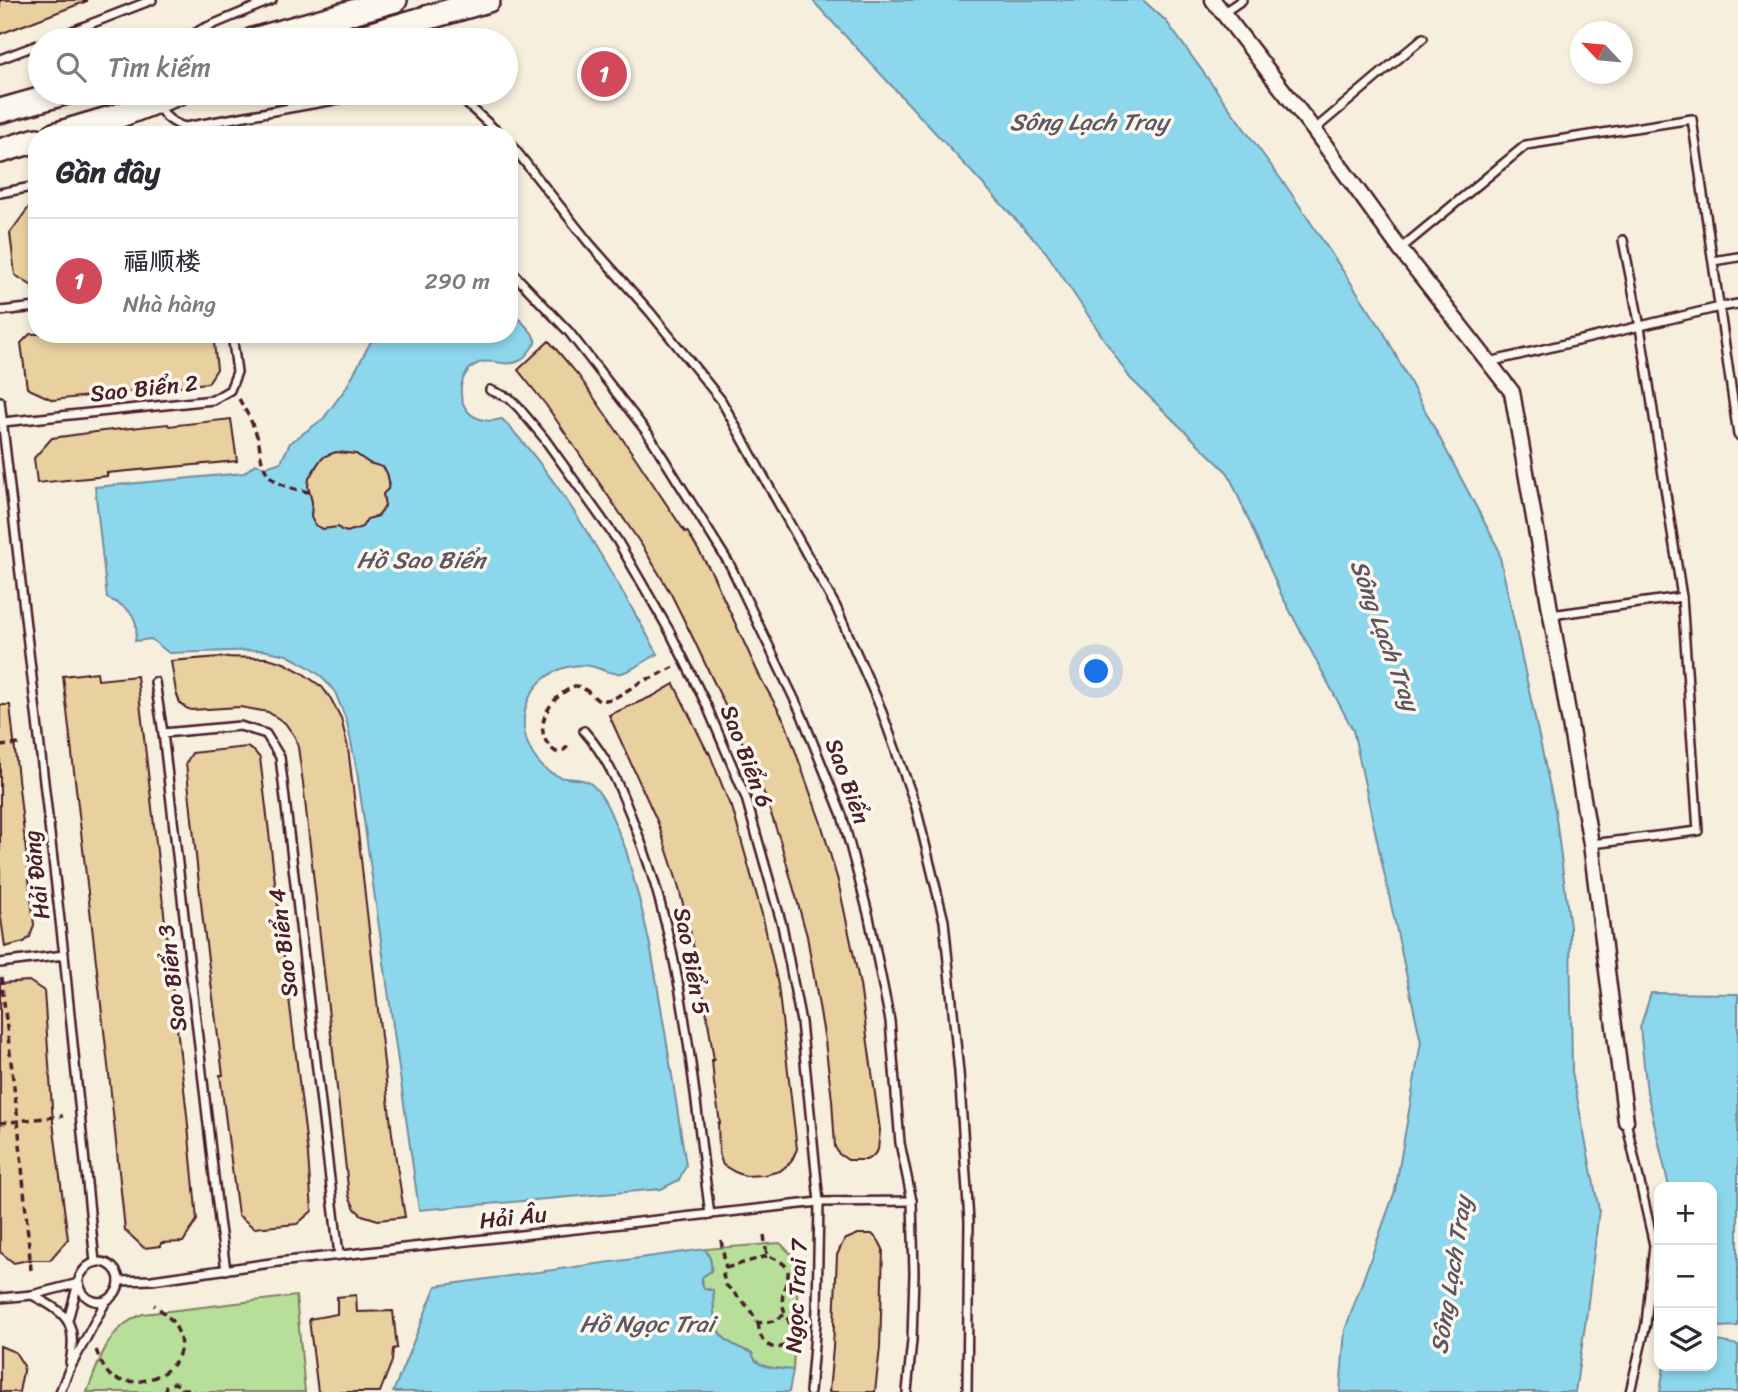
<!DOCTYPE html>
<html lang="vi">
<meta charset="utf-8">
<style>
body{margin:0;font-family:Sriracha,"LXGW WenKai TC",sans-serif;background:#f7f7f7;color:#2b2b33}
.controls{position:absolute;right:21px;bottom:21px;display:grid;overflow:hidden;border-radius:14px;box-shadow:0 4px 10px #0003}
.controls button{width:63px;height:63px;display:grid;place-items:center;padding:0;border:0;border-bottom:2px solid #e1e1e2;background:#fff;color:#2b2b33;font:35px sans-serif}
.compass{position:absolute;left:1570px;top:21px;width:63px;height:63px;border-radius:50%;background:#fff;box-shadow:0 4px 10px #0003;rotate:296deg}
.you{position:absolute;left:1097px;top:672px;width:24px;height:24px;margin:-18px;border:5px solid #fff;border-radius:50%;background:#1a73e8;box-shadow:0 0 0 10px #1a73e833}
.badge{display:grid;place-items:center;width:46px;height:46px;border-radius:50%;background:#d1495b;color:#fff;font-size:23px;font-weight:700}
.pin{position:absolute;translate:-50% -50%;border:4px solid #fff;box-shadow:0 2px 7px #0006}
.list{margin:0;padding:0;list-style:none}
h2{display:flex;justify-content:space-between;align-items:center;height:91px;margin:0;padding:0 28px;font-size:30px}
h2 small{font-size:23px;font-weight:400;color:#7c7c81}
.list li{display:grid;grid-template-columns:46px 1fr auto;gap:21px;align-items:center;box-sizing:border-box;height:126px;padding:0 28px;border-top:2px solid #e1e1e2}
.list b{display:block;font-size:26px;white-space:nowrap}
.list p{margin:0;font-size:23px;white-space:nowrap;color:#7c7c81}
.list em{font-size:23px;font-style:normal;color:#7c7c81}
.icon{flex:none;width:38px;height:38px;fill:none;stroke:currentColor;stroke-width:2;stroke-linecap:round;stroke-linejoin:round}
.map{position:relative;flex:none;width:1738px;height:1392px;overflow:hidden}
.search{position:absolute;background:#fff;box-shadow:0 4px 10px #0003;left:28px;top:28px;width:490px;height:77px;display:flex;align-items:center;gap:18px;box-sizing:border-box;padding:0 24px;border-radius:38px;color:#7c7c81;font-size:26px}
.panel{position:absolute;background:#fff;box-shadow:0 4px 10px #0003;left:28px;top:126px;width:490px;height:217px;border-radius:28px}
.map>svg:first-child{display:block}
.green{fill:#b7df9a;stroke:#807f62;stroke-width:2}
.water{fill:#8dd7ed;stroke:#728d9f;stroke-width:2}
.building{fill:#e9d09f;stroke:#4a1f2b;stroke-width:2}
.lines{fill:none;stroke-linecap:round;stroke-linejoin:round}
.lane-casing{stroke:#4a1f2b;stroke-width:12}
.street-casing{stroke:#4a1f2b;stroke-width:19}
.primary-casing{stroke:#4a1f2b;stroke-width:28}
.path{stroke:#4a1f2b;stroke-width:3.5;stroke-dasharray:7 5;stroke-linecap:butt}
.lane{stroke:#fbf7ec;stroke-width:7}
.street{stroke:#fbf7ec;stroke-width:14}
.primary{stroke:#fbf7ec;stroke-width:23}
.labels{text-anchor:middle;stroke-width:7;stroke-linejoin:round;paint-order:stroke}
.street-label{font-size:23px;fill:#4a1f2b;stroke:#fbf7ec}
.water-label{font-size:24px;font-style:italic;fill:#5e5665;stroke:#fbf7ec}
</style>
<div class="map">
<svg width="1738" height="1392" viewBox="0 0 1738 1392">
<rect width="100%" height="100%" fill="#f7efdd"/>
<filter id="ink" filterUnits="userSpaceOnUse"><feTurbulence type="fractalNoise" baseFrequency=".0143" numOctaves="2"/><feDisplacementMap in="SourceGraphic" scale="14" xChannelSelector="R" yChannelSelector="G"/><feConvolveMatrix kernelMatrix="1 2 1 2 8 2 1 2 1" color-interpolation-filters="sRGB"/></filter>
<g filter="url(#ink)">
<g class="green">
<path d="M 780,1243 L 799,1262 L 793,1370 C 778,1368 756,1370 752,1353 C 714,1339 714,1328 713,1290 L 703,1288 L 702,1277 L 711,1271 C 712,1262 710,1257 705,1249 Z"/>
<path d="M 296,1296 L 305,1392 L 87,1392 C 100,1360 107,1327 143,1314 Z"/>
</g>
<g class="water">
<path d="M 812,0 L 1143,0 L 1166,21 L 1291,193 L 1383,331 L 1498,548 L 1555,810 L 1570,927 L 1572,1072 L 1599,1210 L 1586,1319 L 1575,1392 L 1340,1392 L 1345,1330 L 1395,1191 L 1421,1042 L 1353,730 L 1281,594 L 1228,473 L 1130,378 L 1046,252 Z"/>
<path d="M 509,307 L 532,333 L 536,342 C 531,349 525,359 517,362 C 506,367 492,358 479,363 C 457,371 454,406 475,417 C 485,422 493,421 502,419 C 567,487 611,573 658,654 C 648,659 631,671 621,673 C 609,675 601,668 590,666 C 565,662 540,675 529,698 C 516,727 529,766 560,777 C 570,780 582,777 590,783 C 606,796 613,820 621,838 C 627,849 629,862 632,873 C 639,897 645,921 650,945 C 664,1018 674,1091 686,1165 L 679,1180 L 661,1189 L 419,1210 L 357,771 L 347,722 L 335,692 L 321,676 L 307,666 L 287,655 L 262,650 L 169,653 L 151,639 L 135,641 C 141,616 128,607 107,598 L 95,487 L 244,473 L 255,464 L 266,467 L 281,462 L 290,443 L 323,419 L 346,388 L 375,334 L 509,334 Z"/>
<path d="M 1651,993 L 1738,994 L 1738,1326 L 1719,1327 L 1712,1326 L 1712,1187 L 1669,1187 L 1647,1092 L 1640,1028 Z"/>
<path d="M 705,1249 C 710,1257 712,1262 711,1271 L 702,1277 C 701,1285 703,1291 713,1290 C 714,1328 713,1339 752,1353 C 756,1370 778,1368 793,1370 L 789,1392 L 393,1392 L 436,1286 Z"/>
<path d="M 1712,1340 L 1738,1345 L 1738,1392 L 1660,1392 L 1664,1366 L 1712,1366 Z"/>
</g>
<g class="building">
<path d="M 0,0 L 87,0 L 87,1 L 0,34 Z"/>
<path d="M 37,196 L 37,289 L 15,275 L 10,233 Z"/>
<path d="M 30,334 L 213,334 L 217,369 L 208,383 L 53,400 L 27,388 L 21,343 Z"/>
<path d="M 549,341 L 579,376 L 637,460 L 685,532 L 687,531 L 712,573 L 760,677 L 785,722 L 821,823 L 838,881 L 860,985 L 880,1130 L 878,1150 L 872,1157 L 866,1160 L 848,1160 L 839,1154 L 835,1147 L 832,1100 L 825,1041 L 807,936 L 780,840 L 761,785 L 760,785 L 741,739 L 691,634 L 671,594 L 643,547 L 546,405 L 518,370 Z"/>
<path d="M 231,419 L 237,461 L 107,473 L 107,476 L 37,483 L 34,458 L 52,438 L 103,431 L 168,424 L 169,426 Z"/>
<path d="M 336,452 L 356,454 L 369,463 L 383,467 L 387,473 L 389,481 L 388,489 L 383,494 L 385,506 L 382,511 L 378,516 L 367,519 L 362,527 L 347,532 L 341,530 L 338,527 L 323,529 L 315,525 L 311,517 L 312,502 L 308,486 L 309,478 L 319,462 L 325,456 Z"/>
<path d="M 220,657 L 268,658 L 284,663 L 301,672 L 322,687 L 331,699 L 341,718 L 348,748 L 353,788 L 392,1134 L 405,1217 L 378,1220 L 362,1215 L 355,1209 L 349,1196 L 303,783 L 298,747 L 295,737 L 285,723 L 268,712 L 240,707 L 191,710 L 186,708 L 180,703 L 176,692 L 171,661 Z"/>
<path d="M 97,672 L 98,680 L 137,676 L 187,1115 L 197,1220 L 183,1242 L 161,1243 L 161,1246 L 144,1248 L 125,1230 L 109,1074 L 63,676 Z"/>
<path d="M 674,684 L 708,753 L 709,752 L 731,808 L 732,807 L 763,918 L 778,985 L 797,1149 L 791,1162 L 780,1171 L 764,1175 L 745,1176 L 735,1172 L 723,1165 L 719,1154 L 718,1123 L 720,1123 L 714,1083 L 712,1060 L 714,1060 L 705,1003 L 690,930 L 676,878 L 658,823 L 609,715 L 653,696 Z"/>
<path d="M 0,705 L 10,705 L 34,925 L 30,937 L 24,942 L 5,947 L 0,911 Z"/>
<path d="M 247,747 L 254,751 L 260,758 L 308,1155 L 312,1211 L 297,1224 L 254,1228 L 238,1215 L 220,1075 L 223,1075 L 203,921 L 186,763 L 192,753 Z"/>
<path d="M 29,981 L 44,991 L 53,1122 L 68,1239 L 50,1260 L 28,1260 L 14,1263 L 0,1252 L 0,983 Z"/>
<path d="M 858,1234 L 872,1234 L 879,1241 L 883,1249 L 880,1348 L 875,1392 L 829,1392 L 833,1348 L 837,1255 L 844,1240 Z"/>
<path d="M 356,1295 L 357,1312 L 393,1311 L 397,1348 L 393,1349 L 392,1361 L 380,1392 L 318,1392 L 309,1319 L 337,1314 L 337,1297 Z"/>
<path d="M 0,1346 L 15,1352 L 24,1366 L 19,1392 L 0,1392 Z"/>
</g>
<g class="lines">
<g class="lane-casing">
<g id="lane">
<path d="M 1223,13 L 1242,0"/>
<path d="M 49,40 L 152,0"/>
<path d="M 191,40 L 194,34 L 202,29 L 272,0"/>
<path d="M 0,59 L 40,44"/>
<path d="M 455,93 L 501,135"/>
<path d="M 158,106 C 165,117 172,123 185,127 L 373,93"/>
<path d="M 1314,130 L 1423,38"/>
<path d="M 509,142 L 589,243 L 650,312 L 721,400 L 836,607 L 879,704 L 916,807 L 944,921 L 959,1072 L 969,1221 L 967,1392"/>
<path d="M 0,193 L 37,186"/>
<path d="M 1400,249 L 1526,145 L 1692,119 L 1738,435"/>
<path d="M 1713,261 L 1738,257"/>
<path d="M 509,269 L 569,332 L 649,435 L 730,565 L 801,713 L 842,815 L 869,917 L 890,1021 L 900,1143 L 912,1201 L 914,1273 L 912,1340 L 907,1392"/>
<path d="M 0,311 L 37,307"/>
<path d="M 1489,362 L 1720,307 L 1738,304"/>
<path d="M 490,390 L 509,398 L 519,408 L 544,438 L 617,540 L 670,632 L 706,704 L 746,798 L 782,925 L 801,1022 L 819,1202 L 817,1310 L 810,1392"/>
<path d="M 0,401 L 64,955 L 95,1262"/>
<path d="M 3,422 L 213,400 L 230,390 L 237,372 L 232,334"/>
<path d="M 1551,615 L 1682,597"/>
<path d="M 155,682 L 163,733 L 219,1220 L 226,1270"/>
<path d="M 584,731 C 610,760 622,793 636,829 C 684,952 693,1085 710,1215"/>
<path d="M 163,733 L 240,726 L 266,734 L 280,757 L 339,1255"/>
<path d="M 1591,844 L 1698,831 L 1682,597 L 1640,327 L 1623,240"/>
<path d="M 0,963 L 64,955"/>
<path d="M 1626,1121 L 1654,1245 L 1646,1324 L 1630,1392"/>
<path d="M 119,1281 L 152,1280 L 278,1262 L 819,1202 L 912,1201"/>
<path d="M 79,1283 C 82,1297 92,1304 106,1301"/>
<path d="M 32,1295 C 66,1313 78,1321 70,1362"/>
<path d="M 0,1298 L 32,1295 L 79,1283"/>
<path d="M 60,1392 L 69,1370 L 106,1301 C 140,1280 99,1241 80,1276 L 68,1320"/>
</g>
</g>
<g class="street-casing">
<path id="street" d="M 1213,0 L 1314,130 L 1400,249 L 1512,392 L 1591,844 L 1626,1121"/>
</g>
<g class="primary-casing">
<g id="primary">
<path d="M 253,40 L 395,0"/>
<path d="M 351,40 L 488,0"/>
<path d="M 0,111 L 64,93"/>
<path d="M 54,135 L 118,116 L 178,93"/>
<path d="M 0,151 L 37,140"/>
</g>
</g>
<g class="path">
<path d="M 239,399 C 246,411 254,425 258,439 C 260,446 260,454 262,461 C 268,484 288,488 309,492"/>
<path d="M 0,746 L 20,744"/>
<path d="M 568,746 L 564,750 L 556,752 C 534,737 542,710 560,695 C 564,692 571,687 575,686 C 583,685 592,696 599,701 L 613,699 L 644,680 L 652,678 L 674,667"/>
<path d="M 1,977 L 18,1121 L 31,1270"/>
<path d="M 0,1123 L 63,1116"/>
<path d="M 764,1235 L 767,1256 C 806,1268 778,1283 783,1306 C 785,1316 791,1323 793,1333 L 804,1337"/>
<path d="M 721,1240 L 726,1268"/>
<path d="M 767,1256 L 726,1268 L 723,1275 L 726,1285 L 749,1308 L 758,1323 L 775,1321 L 785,1314"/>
<path d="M 758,1323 C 759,1329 760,1335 763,1340 C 772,1353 790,1349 793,1333"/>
<path d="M 96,1350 C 100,1360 104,1371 113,1378 C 148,1392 199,1363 174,1324 C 169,1316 161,1310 154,1305"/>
<path d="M 182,1389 L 190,1389 L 195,1392"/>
<path d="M 165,1392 L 166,1386 L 174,1383 L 181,1386 L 182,1392"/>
</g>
<use href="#lane" class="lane"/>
<use href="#street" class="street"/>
<use href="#primary" class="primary"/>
</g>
</g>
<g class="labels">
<g class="street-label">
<text transform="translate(144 388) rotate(-6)" y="8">Sao Biển 2</text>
<text transform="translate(747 756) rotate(69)" y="8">Sao Biển 6</text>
<text transform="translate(848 781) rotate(70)" y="8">Sao Biển</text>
<text transform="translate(36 875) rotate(-97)" y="8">Hải Đăng</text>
<text transform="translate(283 943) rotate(-97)" y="8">Sao Biển 4</text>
<text transform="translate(692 961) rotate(79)" y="8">Sao Biển 5</text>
<text transform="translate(172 978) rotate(-97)" y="8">Sao Biển 3</text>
<text transform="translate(513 1217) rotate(-6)" y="8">Hải Âu</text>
<text transform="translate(796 1296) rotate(-87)" y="8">Ngọc Trai 7</text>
</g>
<g class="water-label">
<text x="1089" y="130">Sông Lạch Tray</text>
<text x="421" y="568">Hồ Sao Biển</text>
<text transform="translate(1385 635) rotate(70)" y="8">Sông Lạch Tray</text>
<text transform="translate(1451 1275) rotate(-81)" y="8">Sông Lạch Tray</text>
<text x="647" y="1332">Hồ Ngọc Trai</text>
</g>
</g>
</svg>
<div class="controls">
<button>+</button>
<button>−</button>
<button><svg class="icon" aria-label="layers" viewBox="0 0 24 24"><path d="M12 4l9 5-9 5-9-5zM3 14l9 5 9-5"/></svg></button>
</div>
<svg class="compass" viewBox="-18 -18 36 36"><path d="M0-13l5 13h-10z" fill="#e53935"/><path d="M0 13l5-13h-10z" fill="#7c7c81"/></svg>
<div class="you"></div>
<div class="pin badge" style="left:604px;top:74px">1</div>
<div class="search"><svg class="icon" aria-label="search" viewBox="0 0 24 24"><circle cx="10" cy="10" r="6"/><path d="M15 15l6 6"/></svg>Tìm kiếm</div>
<section class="panel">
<h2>Gần đây<small></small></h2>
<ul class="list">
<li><span class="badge">1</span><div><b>福顺楼</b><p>Nhà hàng</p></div><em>290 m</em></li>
</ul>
</section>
</div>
